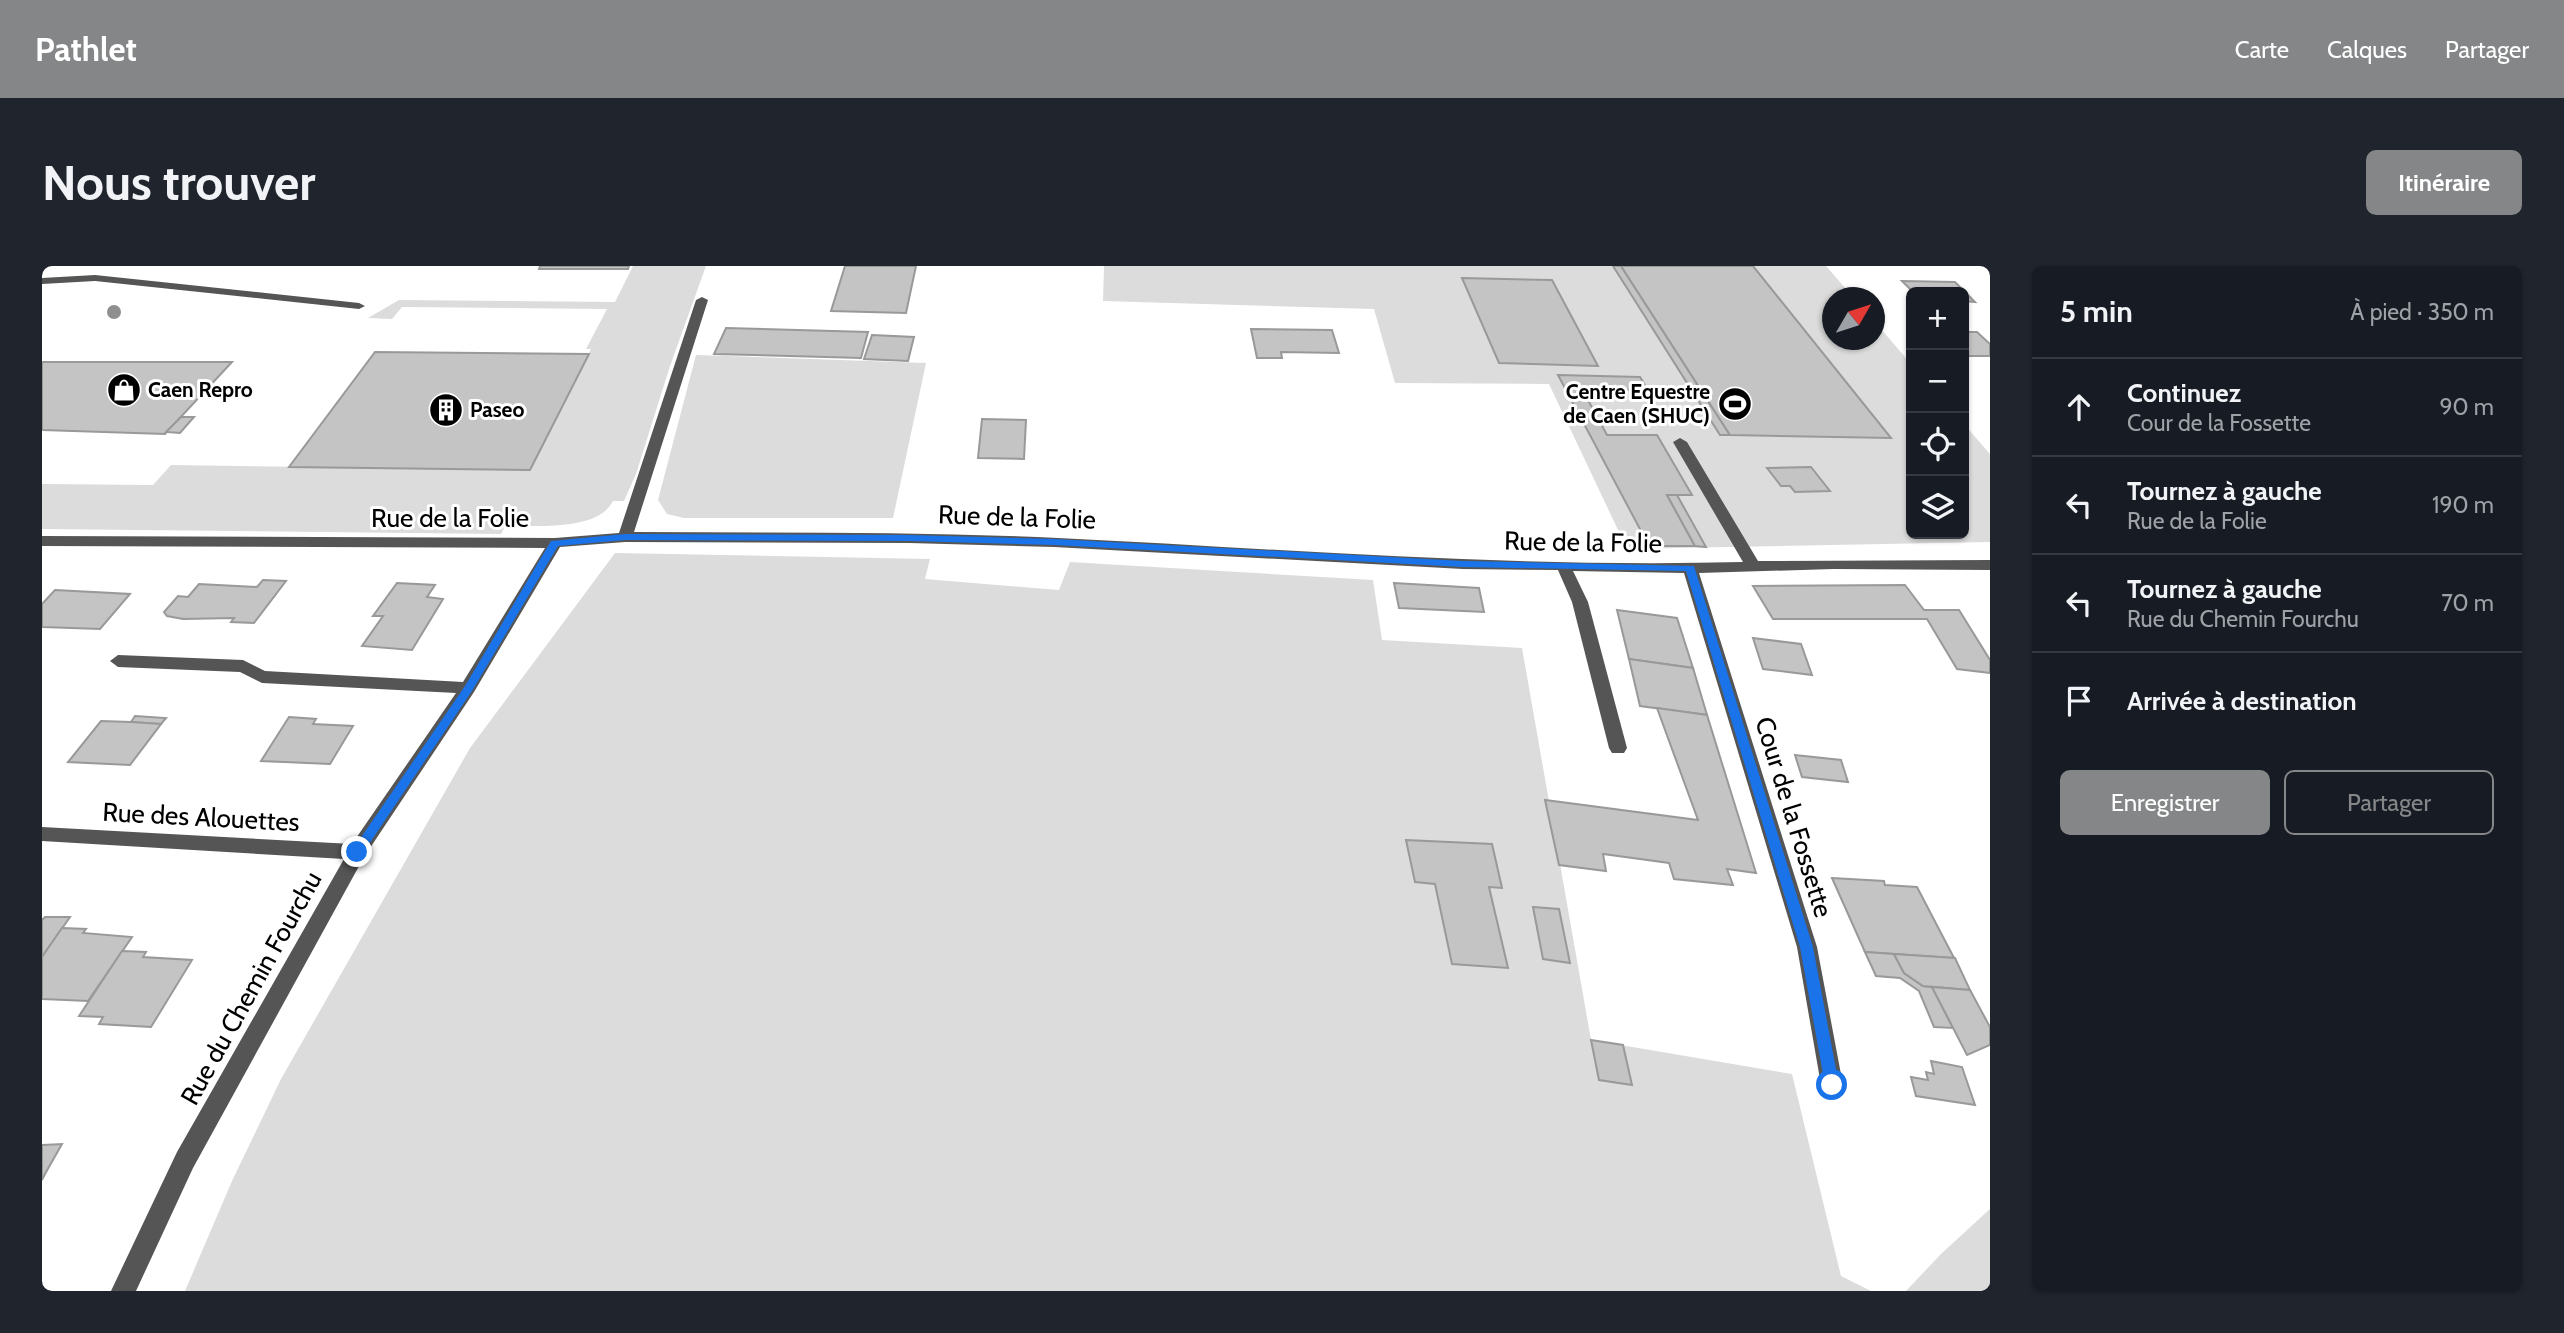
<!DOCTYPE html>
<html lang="fr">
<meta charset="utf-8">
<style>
body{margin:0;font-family:Cabin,sans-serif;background:#20242c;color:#f1f3f6}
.controls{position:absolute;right:21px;top:21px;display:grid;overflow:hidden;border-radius:10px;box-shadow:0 2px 5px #0004}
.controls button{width:63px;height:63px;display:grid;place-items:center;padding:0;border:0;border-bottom:2px solid #363941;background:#171b24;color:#f1f3f6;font:35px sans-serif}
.compass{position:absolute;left:1780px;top:21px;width:63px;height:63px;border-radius:50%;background:#171b24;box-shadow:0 2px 5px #0004;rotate:51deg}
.stop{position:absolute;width:21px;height:21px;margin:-16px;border:5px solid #1a73e8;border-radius:50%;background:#fff}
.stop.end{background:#1a73e8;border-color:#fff;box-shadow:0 2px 7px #0008}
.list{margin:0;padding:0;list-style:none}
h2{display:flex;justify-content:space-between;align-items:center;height:91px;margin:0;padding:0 28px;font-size:30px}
h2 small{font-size:23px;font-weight:400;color:#9ea1a6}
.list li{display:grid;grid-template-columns:46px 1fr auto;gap:21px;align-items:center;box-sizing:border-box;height:98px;padding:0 28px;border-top:2px solid #363941}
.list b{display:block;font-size:26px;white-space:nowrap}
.list p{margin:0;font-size:23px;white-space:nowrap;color:#9ea1a6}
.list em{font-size:23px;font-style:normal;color:#9ea1a6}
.actions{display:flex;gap:14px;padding:21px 28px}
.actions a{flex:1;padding:16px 0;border:2px solid #858687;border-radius:10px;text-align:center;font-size:24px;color:#858687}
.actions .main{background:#858687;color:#fff}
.icon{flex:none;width:38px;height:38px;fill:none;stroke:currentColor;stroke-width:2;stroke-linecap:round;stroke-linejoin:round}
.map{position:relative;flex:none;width:1948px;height:1025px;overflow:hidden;border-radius:10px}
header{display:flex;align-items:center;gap:42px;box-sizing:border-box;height:98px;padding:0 35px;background:#858687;color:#fff}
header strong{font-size:33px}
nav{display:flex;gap:38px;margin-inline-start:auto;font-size:24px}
.intro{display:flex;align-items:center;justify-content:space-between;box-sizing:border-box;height:168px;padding:0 42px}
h1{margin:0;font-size:49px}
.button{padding:18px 32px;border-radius:10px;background:#858687;color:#fff;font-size:24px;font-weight:700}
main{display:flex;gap:42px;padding:0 42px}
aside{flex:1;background:#171b24;border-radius:10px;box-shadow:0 2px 5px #0004}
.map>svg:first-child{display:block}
.green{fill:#dcdcdc}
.building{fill:#c4c4c4;stroke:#999;stroke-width:2}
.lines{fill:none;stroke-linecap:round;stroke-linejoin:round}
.minor{fill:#555;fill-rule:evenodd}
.tree{fill:#8f8f8f}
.route{fill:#1a73e8}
.labels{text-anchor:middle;stroke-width:6;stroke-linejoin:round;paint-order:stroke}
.far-poi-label{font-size:21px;font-weight:bold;fill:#000;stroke:#fff;text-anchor:start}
.street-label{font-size:26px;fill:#000;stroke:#fff}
</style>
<header>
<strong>Pathlet</strong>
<nav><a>Carte</a><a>Calques</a><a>Partager</a></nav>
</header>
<div class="intro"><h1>Nous trouver</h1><a class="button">Itinéraire</a></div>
<main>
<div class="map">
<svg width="1948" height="1025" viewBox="0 0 1948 1025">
<rect width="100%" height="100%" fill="#fff"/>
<g class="green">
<path d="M 591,0 L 664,0 L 628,100 L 594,208 L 582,235 L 571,235 C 555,266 494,259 463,260 L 459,268 L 0,263 L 0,218 L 111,219 L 129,199 L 488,204 L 549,83 L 544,83 L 565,43 L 360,41 L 350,53 L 326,52 L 357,34 L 573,36 Z"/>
<path d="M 1062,0 L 1784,0 L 1811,31 L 1790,32 L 1790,74 L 1832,74 L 1833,56 L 1869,98 L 1869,268 L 1922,268 L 1922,158 L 1948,188 L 1948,276 L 1585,283 L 1507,118 L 1353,117 L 1332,43 L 1061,35 Z"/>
<path d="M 654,89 L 884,97 L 851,252 L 642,252 L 625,248 L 616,234 Z"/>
<path d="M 573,287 L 888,293 L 883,313 L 1017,324 L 1028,296 L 1331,314 L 1340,374 L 1480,382 L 1549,774 L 1750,808 L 1799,1010 L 1829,1025 L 143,1025 L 190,915 L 239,813 L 428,482 Z"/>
<path d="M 1948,943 L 1948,1025 L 1864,1025 L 1899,988 Z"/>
</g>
<g class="building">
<path d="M 498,0 L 587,0 L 586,3 L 497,3 Z"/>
<path d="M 803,0 L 874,0 L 864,47 L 789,45 Z"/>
<path d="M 1571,0 L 1579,0 L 1688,169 L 1678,169 Z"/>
<path d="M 1579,0 L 1711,0 L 1849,172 L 1688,169 Z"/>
<path d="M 1420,12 L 1510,14 L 1556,100 L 1457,97 Z"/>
<path d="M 1860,15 L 1913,16 L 1933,36 L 1922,35 L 1922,26 L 1871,26 Z"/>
<path d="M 684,62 L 826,66 L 819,92 L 672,88 Z"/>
<path d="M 1209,63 L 1290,64 L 1297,87 L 1239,86 L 1240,92 L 1215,92 Z"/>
<path d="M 1922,66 L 1935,66 L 1948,78 L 1948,90 L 1922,90 Z"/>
<path d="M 830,69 L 872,71 L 866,95 L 822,93 Z"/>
<path d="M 333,86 L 547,88 L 488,204 L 247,201 Z"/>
<path d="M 0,96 L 190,96 L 123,168 L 0,164 Z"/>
<path d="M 1516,109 L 1598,111 L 1606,124 L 1540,123 L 1565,169 L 1615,169 L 1650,229 L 1625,229 L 1653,280 L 1607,280 Z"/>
<path d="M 139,151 L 152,151 L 138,167 L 124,166 Z"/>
<path d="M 940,153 L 984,154 L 982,193 L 936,192 Z"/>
<path d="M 1769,201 L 1788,225 L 1753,226 L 1748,220 L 1739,220 L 1725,202 Z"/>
<path d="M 1625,229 L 1635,229 L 1664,281 L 1653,280 Z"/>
<path d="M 221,314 L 244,315 L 212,357 L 189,356 L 192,352 L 141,353 L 125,350 L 122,346 L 136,330 L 146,331 L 157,318 L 215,321 Z"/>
<path d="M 355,317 L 393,319 L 385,331 L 401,333 L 370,384 L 320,380 L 341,350 L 331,350 Z"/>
<path d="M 1352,317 L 1437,322 L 1442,346 L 1357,342 Z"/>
<path d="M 1863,319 L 1882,344 L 1917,344 L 1948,394 L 1948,407 L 1915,403 L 1885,353 L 1731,353 L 1711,320 Z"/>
<path d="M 13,324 L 88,328 L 58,363 L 0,361 L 0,338 Z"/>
<path d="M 1575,344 L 1635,352 L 1651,402 L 1587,393 Z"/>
<path d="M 1711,372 L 1759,378 L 1770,409 L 1721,403 Z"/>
<path d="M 1587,393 L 1651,402 L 1665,449 L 1598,440 Z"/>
<path d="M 1615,442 L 1665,449 L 1714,607 L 1685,603 L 1691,619 L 1632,613 L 1627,597 L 1561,588 L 1564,605 L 1517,599 L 1503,534 L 1656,554 Z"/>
<path d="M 93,450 L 124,452 L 119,458 L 89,456 Z"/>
<path d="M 247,451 L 274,453 L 271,458 L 311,460 L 288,498 L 219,495 Z"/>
<path d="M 59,455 L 89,456 L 119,458 L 88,499 L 26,496 Z"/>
<path d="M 1753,489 L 1799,494 L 1806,516 L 1760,511 Z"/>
<path d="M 1364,574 L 1450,578 L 1460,622 L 1447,621 L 1466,702 L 1410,698 L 1393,618 L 1373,616 Z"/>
<path d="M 1790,612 L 1842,615 L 1843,619 L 1875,621 L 1912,692 L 1823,686 Z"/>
<path d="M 1491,641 L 1517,643 L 1528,697 L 1501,693 Z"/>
<path d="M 3,651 L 28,651 L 0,691 L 0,654 Z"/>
<path d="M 20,662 L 44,663 L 41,667 L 90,671 L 46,735 L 0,733 L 0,691 Z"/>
<path d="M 80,685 L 104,686 L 101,691 L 150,694 L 109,761 L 57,758 L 61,751 L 37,750 Z"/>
<path d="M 1823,686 L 1852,688 L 1862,707 L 1881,720 L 1890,721 L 1911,762 L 1892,761 L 1877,725 L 1858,712 L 1834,710 Z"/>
<path d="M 1852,688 L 1913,692 L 1928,724 L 1881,720 L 1862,707 Z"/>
<path d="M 1890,721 L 1928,724 L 1948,761 L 1948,779 L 1925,789 Z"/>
<path d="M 1549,774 L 1581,779 L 1590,819 L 1557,814 Z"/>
<path d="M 1889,795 L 1920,801 L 1933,839 L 1874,830 L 1869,811 L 1886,814 L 1884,806 L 1892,808 Z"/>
<path d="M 20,878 L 3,908 L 0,914 L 0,879 Z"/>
</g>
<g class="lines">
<g class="minor">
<path d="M 53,9 L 317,37 L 323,40 L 317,43 L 53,15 L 0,18 L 0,12 Z"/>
<path d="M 660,31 L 666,34 L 592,266 C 733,267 874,265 1016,272 C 1244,283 1472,302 1701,296 L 1631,176 L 1638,172 L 1645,176 L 1716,295 L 1948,294 L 1948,304 L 1791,303 L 1657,307 L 1775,681 L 1801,819 L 1798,826 L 1790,829 L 1782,826 L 1779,819 L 1755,681 L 1642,307 L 1531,305 L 1546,336 L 1585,482 L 1582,487 L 1570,487 L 1567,482 L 1530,336 L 1516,304 L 1421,303 L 1012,281 L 867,277 L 583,276 L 518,281 L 432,426 L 322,591 L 151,902 L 94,1025 L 69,1025 L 135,886 L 302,593 L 0,575 L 0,561 L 310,578 L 414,427 L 220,417 L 198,406 L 76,401 L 68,395 L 76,389 L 201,394 L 223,405 L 421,416 L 503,282 L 0,280 L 0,270 L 513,272 L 577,267 L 654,34 Z"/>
</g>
</g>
<circle class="tree" cx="72" cy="46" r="7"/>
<path class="route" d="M 583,268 L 867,269 L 1012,273 L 1421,295 L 1652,300 L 1771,681 L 1797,819 L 1795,823 L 1785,823 L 1783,819 L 1758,681 L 1644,305 L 1421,301 L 1012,279 L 867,275 L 583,274 L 516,280 L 430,425 L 319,590 L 311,590 L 311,583 L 423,420 L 509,275 Z"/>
<defs>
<g id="shop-disc" transform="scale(1.75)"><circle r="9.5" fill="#000" stroke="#fff"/><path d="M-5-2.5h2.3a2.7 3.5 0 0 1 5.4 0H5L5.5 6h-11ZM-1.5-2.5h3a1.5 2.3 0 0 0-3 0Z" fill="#fff"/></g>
<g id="stadium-disc" transform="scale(1.75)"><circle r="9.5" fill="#000" stroke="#fff"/><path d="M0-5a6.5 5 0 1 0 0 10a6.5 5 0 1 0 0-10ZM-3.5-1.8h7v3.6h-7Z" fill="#fff"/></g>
<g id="building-disc" transform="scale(1.75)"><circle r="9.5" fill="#000" stroke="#fff"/><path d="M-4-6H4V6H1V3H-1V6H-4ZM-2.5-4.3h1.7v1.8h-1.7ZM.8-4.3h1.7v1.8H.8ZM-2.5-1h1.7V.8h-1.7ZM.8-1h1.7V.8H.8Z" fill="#fff"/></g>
</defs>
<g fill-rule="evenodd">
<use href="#shop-disc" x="82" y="124"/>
<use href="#stadium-disc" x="1693" y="138"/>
<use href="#building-disc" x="404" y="144"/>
</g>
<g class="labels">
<g class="far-poi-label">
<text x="106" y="131">Caen Repro</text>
<text x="1668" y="133" text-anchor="end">Centre Equestre<tspan x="1668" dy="24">de Caen (SHUC)</tspan></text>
<text x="428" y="151">Paseo</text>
</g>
<g class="street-label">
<text transform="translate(975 251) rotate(2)" y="9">Rue de la Folie</text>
<text x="408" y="261">Rue de la Folie</text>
<text transform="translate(1541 276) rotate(1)" y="9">Rue de la Folie</text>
<text transform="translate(159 551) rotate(3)" y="9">Rue des Alouettes</text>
<text transform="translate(1752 551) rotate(73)" y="9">Cour de la Fossette</text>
<text transform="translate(209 722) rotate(-61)" y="9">Rue du Chemin Fourchu</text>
</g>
</g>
</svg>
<div class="controls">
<button>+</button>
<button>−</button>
<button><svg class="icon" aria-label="locate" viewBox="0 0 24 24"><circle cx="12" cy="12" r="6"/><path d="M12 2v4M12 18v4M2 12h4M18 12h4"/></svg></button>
<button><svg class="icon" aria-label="layers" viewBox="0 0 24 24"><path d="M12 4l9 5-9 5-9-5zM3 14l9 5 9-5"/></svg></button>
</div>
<svg class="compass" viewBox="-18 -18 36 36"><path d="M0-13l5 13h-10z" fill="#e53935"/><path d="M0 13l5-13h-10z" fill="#9ea1a6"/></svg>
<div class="stop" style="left:1790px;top:819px"></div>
<div class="stop end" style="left:315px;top:586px"></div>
</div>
<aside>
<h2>5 min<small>À pied · 350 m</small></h2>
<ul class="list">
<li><svg class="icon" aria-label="ahead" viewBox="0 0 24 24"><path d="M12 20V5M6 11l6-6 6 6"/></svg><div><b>Continuez</b><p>Cour de la Fossette</p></div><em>90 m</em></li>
<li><svg class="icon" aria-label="left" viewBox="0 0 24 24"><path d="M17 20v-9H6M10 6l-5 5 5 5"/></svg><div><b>Tournez à gauche</b><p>Rue de la Folie</p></div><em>190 m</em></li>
<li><svg class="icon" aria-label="left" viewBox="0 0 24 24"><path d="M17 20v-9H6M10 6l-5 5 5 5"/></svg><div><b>Tournez à gauche</b><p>Rue du Chemin Fourchu</p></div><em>70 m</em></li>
<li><svg class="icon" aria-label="arrive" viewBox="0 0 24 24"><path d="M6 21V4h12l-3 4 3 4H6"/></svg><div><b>Arrivée à destination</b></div></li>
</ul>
<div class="actions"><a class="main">Enregistrer</a><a>Partager</a></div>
</aside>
</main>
